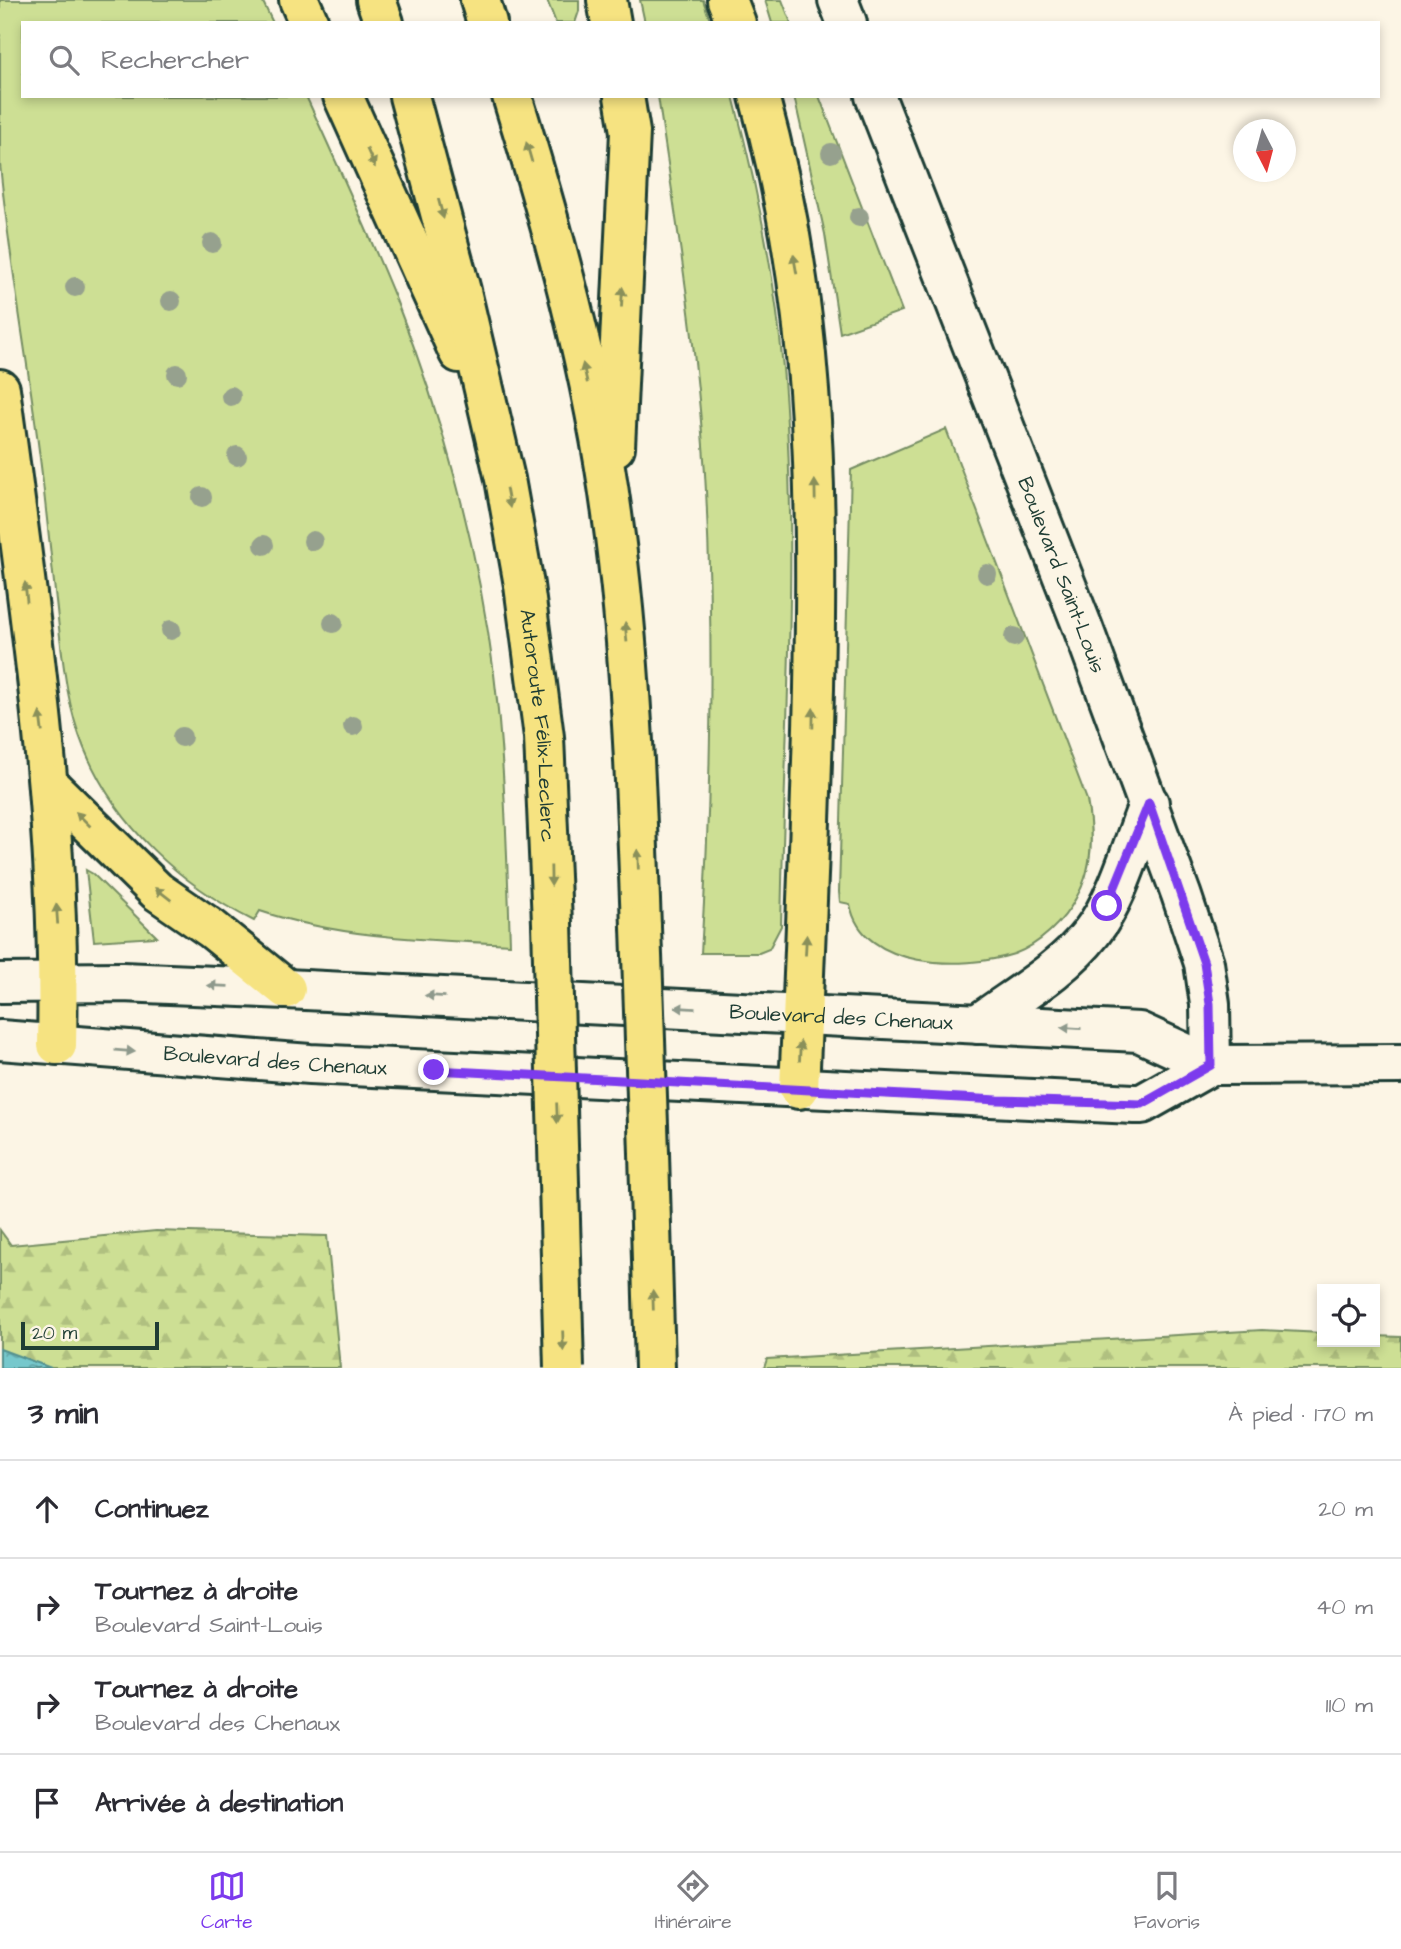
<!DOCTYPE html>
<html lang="fr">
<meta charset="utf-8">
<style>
body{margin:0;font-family:"Architects Daughter",sans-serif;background:#f7f7f7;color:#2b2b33}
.controls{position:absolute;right:21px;bottom:21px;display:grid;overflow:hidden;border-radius:0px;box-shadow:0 4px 10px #0003}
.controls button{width:63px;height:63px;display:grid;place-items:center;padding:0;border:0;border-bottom:2px solid #e1e1e2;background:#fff;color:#2b2b33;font:35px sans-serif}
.compass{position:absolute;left:1233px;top:119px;width:63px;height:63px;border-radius:50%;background:#fff;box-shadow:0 4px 10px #0003;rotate:174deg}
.scale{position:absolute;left:21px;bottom:18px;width:138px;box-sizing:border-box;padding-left:7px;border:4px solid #1f3d34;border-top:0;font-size:19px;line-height:24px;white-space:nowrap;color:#1f3d34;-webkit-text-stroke:5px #fcf5e5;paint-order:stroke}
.stop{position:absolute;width:21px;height:21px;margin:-16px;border:5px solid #7c3aed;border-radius:50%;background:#fff}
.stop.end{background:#7c3aed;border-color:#fff;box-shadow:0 2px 7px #0008}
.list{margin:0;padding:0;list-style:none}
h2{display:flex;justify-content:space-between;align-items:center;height:91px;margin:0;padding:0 28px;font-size:30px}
h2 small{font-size:23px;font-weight:400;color:#7c7c81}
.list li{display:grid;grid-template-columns:46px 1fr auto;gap:21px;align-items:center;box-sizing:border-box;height:98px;padding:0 28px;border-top:2px solid #e1e1e2}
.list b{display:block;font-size:26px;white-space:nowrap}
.list p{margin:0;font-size:23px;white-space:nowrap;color:#7c7c81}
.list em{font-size:23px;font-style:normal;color:#7c7c81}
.icon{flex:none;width:38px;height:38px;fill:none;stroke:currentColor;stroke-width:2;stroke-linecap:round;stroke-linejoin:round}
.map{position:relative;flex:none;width:1401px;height:1368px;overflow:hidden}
.search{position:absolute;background:#fff;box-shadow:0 4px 10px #0003;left:21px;right:21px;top:21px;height:77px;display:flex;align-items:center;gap:18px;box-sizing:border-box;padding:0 24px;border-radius:0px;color:#7c7c81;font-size:26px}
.sheet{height:483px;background:#fff}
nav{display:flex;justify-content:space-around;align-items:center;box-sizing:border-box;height:98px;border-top:2px solid #e1e1e2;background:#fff;font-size:19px;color:#7c7c81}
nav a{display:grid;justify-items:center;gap:4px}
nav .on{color:#7c3aed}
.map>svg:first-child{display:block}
.green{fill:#cddf94;stroke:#768e64;stroke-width:2}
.forest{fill:url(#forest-firs);stroke:#768e64;stroke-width:2}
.water{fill:url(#water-ripples);stroke:#53908f;stroke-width:2}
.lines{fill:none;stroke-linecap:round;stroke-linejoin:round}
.tertiary-casing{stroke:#1f3d34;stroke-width:44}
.motorway-casing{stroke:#1f3d34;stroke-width:44}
.tertiary{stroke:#fcf5e5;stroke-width:38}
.motorway{stroke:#f6e381;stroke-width:38}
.motorway-bridge-casing{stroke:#1f3d34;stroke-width:44;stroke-linecap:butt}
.motorway-bridge{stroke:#f6e381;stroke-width:38}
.tree{fill:#96a18e}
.oneway{fill:#8a905a}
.oneway2{fill:#8e998c}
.route{stroke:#7c3aed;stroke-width:9}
.labels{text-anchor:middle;stroke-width:7;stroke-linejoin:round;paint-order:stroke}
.street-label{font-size:21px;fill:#1f3d34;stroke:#fcf5e5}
</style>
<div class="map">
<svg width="1401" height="1368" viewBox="0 0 1401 1368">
<defs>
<pattern id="forest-firs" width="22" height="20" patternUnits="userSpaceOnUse" patternTransform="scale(1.75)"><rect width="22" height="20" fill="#cddf94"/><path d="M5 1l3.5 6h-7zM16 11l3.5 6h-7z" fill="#b0c080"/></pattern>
<pattern id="water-ripples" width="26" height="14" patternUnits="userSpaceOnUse" patternTransform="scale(1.75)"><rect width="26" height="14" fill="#76c8cc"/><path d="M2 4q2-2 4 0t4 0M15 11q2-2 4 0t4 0" fill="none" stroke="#60a4a6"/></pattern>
</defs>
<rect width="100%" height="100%" fill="#fcf5e5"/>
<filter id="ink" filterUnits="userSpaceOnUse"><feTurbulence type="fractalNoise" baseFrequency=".0143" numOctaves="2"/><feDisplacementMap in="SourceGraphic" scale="14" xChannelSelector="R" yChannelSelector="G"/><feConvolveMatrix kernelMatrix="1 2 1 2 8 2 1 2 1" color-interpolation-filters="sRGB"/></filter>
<g filter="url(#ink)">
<g class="green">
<path d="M 0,0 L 262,0 L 273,23 L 23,23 L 23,96 L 306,96 C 337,164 368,231 396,300 C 443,418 478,548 494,674 C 505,764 507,854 510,944 C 426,940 340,938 260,911 L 254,921 C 180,884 116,826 84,748 C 67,707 63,663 58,619 C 53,574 48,528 43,483 C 31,376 10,270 0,164 C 0,110 0,54 0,0 Z"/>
<path d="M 547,0 L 579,0 L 579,11 L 575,23 L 556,23 Z"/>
<path d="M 640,0 L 703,0 L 711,23 L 645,23 Z"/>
<path d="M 765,0 L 782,0 L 791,23 L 772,23 Z"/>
<path d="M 658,96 L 733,96 C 757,186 775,275 783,368 C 798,538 786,712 782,883 L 781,926 L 769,949 L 759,953 L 701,953 C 711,800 714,644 706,491 C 699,358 677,227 658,96 Z"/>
<path d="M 794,96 L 819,96 L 902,311 L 840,333 L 825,234 Z"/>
<path d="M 946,429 L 1087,800 C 1093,833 1094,868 1076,898 C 1064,921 1039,945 1014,954 C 964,970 862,970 850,904 L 840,902 L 839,892 L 851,470 Z"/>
<path d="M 86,870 L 93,874 L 157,937 L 94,941 Z"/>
</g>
<g class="forest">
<path d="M 0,1230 L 11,1245 L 156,1231 L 327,1236 L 340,1368 L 51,1368 L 0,1364 Z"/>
<path d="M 1262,1330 L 1322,1333 L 1322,1342 L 1375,1342 L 1375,1336 L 1401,1337 L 1401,1368 L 764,1368 L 767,1359 Z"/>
</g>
<path class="water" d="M 0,1349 L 51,1368 L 0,1368 Z"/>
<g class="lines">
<g class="tertiary-casing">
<g id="tertiary">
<path d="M 838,0 L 847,23"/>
<path id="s1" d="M 875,96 L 1083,628 L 1181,894 L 1204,963 L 1210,1004 L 1211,1065"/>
<path id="s2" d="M 0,983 L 122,982 L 286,989 L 1139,1032 L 1211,1065 L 1401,1064"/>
<path d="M 978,1024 C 1016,996 1063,970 1092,932 C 1118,899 1133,842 1149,803"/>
<path id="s3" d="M 0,1040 L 310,1064 L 1134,1104 L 1142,1104 L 1211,1065"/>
</g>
</g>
<g class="motorway-casing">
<g id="motorway">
<path d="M 299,0 L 309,23"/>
<path d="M 376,0 L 384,23"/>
<path d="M 480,0 L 487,23"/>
<path d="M 607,0 L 611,23"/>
<path d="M 727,0 L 736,23"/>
<path d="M 343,96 L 459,353"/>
<path id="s4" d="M 409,96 L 461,291 L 505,479 L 524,585 L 544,737 L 552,923"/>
<path d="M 512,96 C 554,232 593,373 612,514 C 631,651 636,789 641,927"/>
<path d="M 759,96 C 815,298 818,481 814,688 C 811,822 805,955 799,1089"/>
<path d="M 0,389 C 29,606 62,826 57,1045"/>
<path d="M 615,447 L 630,132 L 624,96"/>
<path d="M 48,784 L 157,891 L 212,929 L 286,989"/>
<path d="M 649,1153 L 655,1368"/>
</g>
</g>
<use href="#tertiary" class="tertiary"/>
<use href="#motorway" class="motorway"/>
<g class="motorway-bridge-casing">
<g id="motorway-bridge">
<path d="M 552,923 L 564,1368"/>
<path d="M 641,927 L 649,1153"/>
</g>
</g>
<use href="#motorway-bridge" class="motorway-bridge"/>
</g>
<g class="tree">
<circle cx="831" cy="153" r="10"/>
<circle cx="859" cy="217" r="10"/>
<circle cx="212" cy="243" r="10"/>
<circle cx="75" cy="287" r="10"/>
<circle cx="171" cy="301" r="10"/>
<circle cx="177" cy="374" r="10"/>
<circle cx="231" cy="396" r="10"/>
<circle cx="237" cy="456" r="10"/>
<circle cx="202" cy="497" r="10"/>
<circle cx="313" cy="541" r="10"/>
<circle cx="264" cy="545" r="10"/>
<circle cx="987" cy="574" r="10"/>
<circle cx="333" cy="623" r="10"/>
<circle cx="171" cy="630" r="10"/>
<circle cx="1014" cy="637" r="10"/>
<circle cx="353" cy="726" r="10"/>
<circle cx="182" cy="737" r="10"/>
</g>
<defs><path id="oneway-solid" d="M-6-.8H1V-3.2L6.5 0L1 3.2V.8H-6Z" transform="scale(1.75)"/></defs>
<g class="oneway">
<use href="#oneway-solid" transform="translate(529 152) rotate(-106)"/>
<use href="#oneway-solid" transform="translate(371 158) rotate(66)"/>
<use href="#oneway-solid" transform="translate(441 209) rotate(75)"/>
<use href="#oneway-solid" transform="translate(795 264) rotate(-100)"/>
<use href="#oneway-solid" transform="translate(622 297) rotate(-87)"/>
<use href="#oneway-solid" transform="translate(585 373) rotate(-103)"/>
<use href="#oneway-solid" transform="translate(815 490) rotate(-91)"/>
<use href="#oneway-solid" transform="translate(508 498) rotate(79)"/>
<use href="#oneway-solid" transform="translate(26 592) rotate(-96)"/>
<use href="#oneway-solid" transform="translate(626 632) rotate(-95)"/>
<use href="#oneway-solid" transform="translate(813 718) rotate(-89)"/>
<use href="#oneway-solid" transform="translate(41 722) rotate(-97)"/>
<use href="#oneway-solid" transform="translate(83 819) rotate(-135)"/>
<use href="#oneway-solid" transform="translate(638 859) rotate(-92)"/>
<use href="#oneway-solid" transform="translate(551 876) rotate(89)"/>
<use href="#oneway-solid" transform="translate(163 894) rotate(-142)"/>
<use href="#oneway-solid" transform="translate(57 914) rotate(-94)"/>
<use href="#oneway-solid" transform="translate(806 945) rotate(-87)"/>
<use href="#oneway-solid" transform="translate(800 1051) rotate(-87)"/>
<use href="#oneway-solid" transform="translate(557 1113) rotate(88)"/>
<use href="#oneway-solid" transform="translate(653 1300) rotate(-92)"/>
<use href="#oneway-solid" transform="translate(563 1341) rotate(88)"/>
</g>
<g class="oneway2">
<use href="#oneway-solid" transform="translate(218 986) rotate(-178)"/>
<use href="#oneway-solid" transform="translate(435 996) rotate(-177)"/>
<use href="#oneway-solid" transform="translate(685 1008) rotate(-177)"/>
<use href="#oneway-solid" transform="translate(1071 1028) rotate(-177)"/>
<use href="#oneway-solid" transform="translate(125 1051) rotate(5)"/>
</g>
</g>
<g class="lines" filter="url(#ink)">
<path class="route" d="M 434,1070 L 998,1100 L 1142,1104 L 1211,1065 L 1210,1004 L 1204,963 L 1149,803 L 1107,906"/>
</g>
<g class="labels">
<g class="street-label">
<text dy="7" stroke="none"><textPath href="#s1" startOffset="514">Boulevard Saint-Louis</textPath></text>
<text dy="7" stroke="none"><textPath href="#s4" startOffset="644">Autoroute Félix-Leclerc</textPath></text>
<text dy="7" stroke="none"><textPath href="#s2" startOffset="842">Boulevard des Chenaux</textPath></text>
<text dy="7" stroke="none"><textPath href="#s3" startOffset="276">Boulevard des Chenaux</textPath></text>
</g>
</g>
</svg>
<div class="controls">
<button><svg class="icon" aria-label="locate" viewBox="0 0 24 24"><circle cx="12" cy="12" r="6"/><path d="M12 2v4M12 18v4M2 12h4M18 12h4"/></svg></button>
</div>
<svg class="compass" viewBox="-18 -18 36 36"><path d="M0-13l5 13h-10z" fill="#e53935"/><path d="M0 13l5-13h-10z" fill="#7c7c81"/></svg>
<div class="scale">20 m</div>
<div class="stop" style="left:1107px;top:906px"></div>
<div class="stop end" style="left:434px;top:1070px"></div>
<div class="search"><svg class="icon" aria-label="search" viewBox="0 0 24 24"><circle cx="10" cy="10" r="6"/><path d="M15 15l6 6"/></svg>Rechercher</div>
</div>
<section class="sheet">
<h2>3 min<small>À pied · 170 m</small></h2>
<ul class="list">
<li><svg class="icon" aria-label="ahead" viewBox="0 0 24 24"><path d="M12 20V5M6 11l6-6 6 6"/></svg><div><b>Continuez</b></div><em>20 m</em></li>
<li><svg class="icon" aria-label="right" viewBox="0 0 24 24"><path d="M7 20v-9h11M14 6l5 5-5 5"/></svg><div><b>Tournez à droite</b><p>Boulevard Saint-Louis</p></div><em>40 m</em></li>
<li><svg class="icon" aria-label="right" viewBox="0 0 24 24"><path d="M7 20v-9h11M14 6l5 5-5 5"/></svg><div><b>Tournez à droite</b><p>Boulevard des Chenaux</p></div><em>110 m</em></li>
<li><svg class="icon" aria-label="arrive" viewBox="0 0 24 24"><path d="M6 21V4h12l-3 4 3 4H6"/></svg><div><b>Arrivée à destination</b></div></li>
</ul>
</section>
<nav>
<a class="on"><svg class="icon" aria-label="map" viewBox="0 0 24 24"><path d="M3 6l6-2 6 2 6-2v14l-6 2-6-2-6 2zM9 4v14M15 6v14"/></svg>Carte</a>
<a><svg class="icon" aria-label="directions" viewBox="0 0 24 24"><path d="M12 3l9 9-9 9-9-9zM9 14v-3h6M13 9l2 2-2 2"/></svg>Itinéraire</a>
<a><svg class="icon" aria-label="saved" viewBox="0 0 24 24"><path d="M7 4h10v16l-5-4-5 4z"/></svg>Favoris</a>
</nav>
